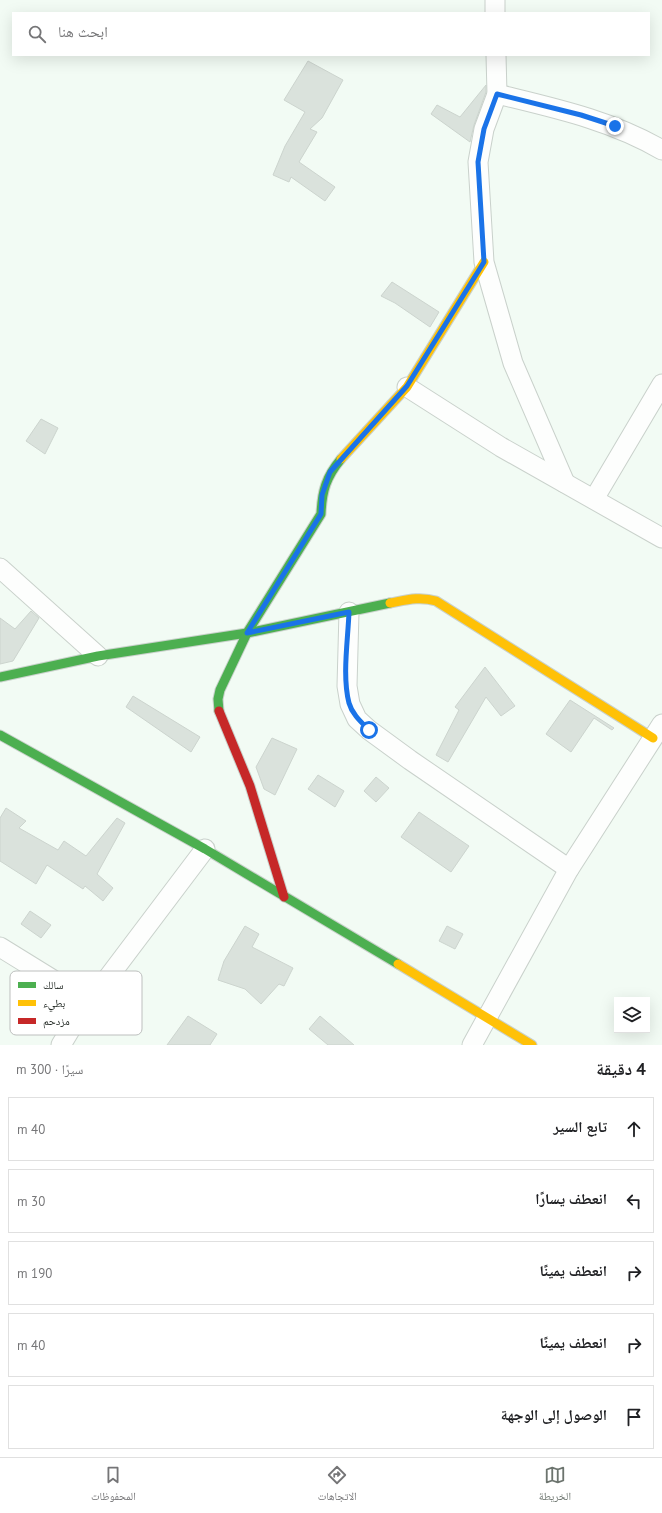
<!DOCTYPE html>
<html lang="ar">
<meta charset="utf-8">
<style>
body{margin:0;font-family:"PT Sans","Noto Naskh Arabic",sans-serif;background:#f6f6f6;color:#202124;direction:rtl}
.controls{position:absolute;right:12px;bottom:12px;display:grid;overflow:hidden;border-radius:0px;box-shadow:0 4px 16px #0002}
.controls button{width:36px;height:36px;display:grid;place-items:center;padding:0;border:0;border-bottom:1px solid #e0e0e0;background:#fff;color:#202124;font:20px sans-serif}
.stop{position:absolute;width:12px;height:12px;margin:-9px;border:3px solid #1a73e8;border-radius:50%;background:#fff}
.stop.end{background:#1a73e8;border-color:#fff;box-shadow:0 1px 4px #0008}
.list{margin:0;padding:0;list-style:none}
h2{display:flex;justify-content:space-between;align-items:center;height:52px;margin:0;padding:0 16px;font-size:17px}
h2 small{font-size:13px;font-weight:400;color:#757577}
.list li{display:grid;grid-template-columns:26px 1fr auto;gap:12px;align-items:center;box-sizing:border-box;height:64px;margin:0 8px 8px;padding:0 8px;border:1px solid #e0e0e0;border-radius:0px}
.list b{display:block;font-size:15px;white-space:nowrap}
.list em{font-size:13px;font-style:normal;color:#757577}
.icon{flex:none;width:22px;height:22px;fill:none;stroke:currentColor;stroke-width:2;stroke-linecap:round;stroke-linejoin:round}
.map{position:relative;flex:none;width:662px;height:1045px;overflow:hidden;direction:ltr}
.search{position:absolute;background:#fff;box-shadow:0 4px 16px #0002;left:12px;right:12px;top:12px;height:44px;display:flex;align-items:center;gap:10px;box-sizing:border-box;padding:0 14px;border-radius:0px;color:#757577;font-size:15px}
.sheet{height:412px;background:#fff}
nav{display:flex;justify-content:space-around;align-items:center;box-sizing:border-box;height:56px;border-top:1px solid #e0e0e0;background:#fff;font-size:11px;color:#757577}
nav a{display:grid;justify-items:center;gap:2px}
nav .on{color:#6c746e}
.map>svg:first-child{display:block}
.building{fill:#dae2dc;stroke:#ccd4ce}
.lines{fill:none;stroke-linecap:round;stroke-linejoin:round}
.street-casing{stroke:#c9d1cb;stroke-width:21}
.fast-casing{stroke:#c9d1cb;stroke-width:11}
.slow-casing{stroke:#c9d1cb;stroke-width:11}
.jam-casing{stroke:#c9d1cb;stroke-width:11}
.street{stroke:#fdfefd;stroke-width:19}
.fast{stroke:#4caf50;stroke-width:9}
.slow{stroke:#ffc107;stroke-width:9}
.jam{stroke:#c62828;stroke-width:9}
.route{stroke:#1a73e8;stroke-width:5}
.key{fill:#fff;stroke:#bdbfbe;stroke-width:1}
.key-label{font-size:11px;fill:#242b26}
</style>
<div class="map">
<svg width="662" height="1045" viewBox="0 0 662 1045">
<rect width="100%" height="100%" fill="#f2fbf4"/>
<g class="building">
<path d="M 308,61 L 343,80 L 322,118 L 310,129 L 317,132 L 299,162 L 335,187 L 325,201 L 291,177 L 289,182 L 273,175 L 285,146 L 305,112 L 284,100 Z"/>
<path d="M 486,85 L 486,92 L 474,125 L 470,142 L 431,114 L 437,105 L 460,117 Z"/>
<path d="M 392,282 L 439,312 L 430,327 L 395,303 L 381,296 Z"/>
<path d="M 41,419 L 58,428 L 45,454 L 26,441 Z"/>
<path d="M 31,611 L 39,618 L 13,661 L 0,664 L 0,618 L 15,629 Z"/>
<path d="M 485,667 L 515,706 L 501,716 L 486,697 L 448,762 L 436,755 L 459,710 L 455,707 Z"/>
<path d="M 133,696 L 200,737 L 191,752 L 126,707 Z"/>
<path d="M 570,700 L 614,728 L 612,730 L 594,718 L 571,752 L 546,734 Z"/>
<path d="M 272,738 L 297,749 L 275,795 L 264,789 L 256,767 Z"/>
<path d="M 318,775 L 344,791 L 335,807 L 308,789 Z"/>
<path d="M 376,777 L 389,788 L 376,802 L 364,791 Z"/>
<path d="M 6,808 L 26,821 L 19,828 L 58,850 L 64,841 L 86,856 L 117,818 L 125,823 L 97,874 L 113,888 L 103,901 L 85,886 L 83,889 L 47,865 L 36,884 L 0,861 L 0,818 Z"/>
<path d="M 419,812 L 469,846 L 451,872 L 401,837 Z"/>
<path d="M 30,911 L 51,925 L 41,938 L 21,924 Z"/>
<path d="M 245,926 L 259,934 L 252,947 L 293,968 L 284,986 L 279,984 L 261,1004 L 245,989 L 218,980 L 224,961 Z"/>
<path d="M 447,926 L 463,934 L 455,949 L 439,941 Z"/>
<path d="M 188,1016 L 217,1034 L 210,1045 L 167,1045 Z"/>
<path d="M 320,1016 L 354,1045 L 328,1045 L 309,1029 Z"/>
</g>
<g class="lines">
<g class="street-casing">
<g id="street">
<path d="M 495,13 L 495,0"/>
<path d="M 496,55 L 497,94 L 484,129 L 478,162 L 484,262 L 513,363 L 565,483"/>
<path d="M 497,94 C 554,108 611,120 662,150"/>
<path d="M 407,387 L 501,447 L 662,538"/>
<path d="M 594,499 L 662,384"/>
<path d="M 0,568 L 98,656"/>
<path d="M 349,612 L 347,686 L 350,704 L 357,719 L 369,730 L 410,760 L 569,869"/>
<path d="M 0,947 L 89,1002"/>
<path d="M 61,1045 L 76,1020 L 205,849"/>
<path d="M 472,1045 L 569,869 L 662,724"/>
</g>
</g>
<g class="fast-casing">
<g id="fast">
<path d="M 0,677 L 98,656 L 247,633 L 390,603"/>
<path d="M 219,711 L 218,699 L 220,690 L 247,633 L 321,514 C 322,491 326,477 341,459"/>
<path d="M 0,735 L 205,849 L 398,964"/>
</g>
</g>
<g class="slow-casing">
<g id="slow">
<path d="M 341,459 L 407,387 L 484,262"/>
<path d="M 390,603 C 406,600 420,596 436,601 L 653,738"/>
<path d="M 398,964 L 532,1045"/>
</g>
</g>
<g class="jam-casing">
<path id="jam" d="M 219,711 L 250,786 L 284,897"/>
</g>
<use href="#street" class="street"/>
<use href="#fast" class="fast"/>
<use href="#slow" class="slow"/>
<use href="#jam" class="jam"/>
</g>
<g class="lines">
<path class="route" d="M 369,730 C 361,722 352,714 349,703 C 342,676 348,640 349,612 L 247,633 L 321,514 L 322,495 L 330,472 L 407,386 L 484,262 L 478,162 L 484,129 L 497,94 L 581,115 L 615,126"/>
</g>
<rect x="10" y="971" width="132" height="64" rx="6" class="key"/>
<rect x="18" y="982" width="18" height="6" fill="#4caf50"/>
<rect x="18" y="1000" width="18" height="6" fill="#ffc107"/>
<rect x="18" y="1018" width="18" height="6" fill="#c62828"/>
<g class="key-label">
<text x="43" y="989">سالك</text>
<text x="43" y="1007">بطيء</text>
<text x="43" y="1025">مزدحم</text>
</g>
</svg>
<div class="controls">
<button><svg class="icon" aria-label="layers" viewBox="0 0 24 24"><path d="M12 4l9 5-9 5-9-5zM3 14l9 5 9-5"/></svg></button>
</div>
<div class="stop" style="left:369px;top:730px"></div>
<div class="stop end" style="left:615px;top:126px"></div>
<div class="search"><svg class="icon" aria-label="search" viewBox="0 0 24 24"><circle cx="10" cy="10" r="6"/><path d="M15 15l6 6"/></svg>ابحث هنا</div>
</div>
<section class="sheet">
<h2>4 دقيقة<small>سيرًا · 300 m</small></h2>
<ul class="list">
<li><svg class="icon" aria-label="ahead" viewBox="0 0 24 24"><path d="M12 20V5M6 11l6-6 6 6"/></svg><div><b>تابع السير</b></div><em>40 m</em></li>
<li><svg class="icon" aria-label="left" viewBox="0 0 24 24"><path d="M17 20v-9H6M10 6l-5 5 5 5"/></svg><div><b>انعطف يسارًا</b></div><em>30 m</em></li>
<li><svg class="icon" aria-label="right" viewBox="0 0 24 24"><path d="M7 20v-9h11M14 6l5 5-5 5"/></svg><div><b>انعطف يمينًا</b></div><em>190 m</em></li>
<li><svg class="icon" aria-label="right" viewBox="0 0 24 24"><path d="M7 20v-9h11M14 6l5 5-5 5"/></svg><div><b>انعطف يمينًا</b></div><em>40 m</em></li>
<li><svg class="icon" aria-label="arrive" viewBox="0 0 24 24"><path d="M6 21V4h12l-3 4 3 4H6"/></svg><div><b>الوصول إلى الوجهة</b></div></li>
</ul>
</section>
<nav>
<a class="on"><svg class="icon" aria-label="map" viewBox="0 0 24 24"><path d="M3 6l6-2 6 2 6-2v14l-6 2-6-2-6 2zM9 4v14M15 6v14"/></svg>الخريطة</a>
<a><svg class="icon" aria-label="directions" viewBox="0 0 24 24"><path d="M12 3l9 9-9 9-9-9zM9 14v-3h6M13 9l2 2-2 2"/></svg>الاتجاهات</a>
<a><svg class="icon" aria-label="saved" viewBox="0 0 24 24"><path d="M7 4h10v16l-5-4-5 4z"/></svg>المحفوظات</a>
</nav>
